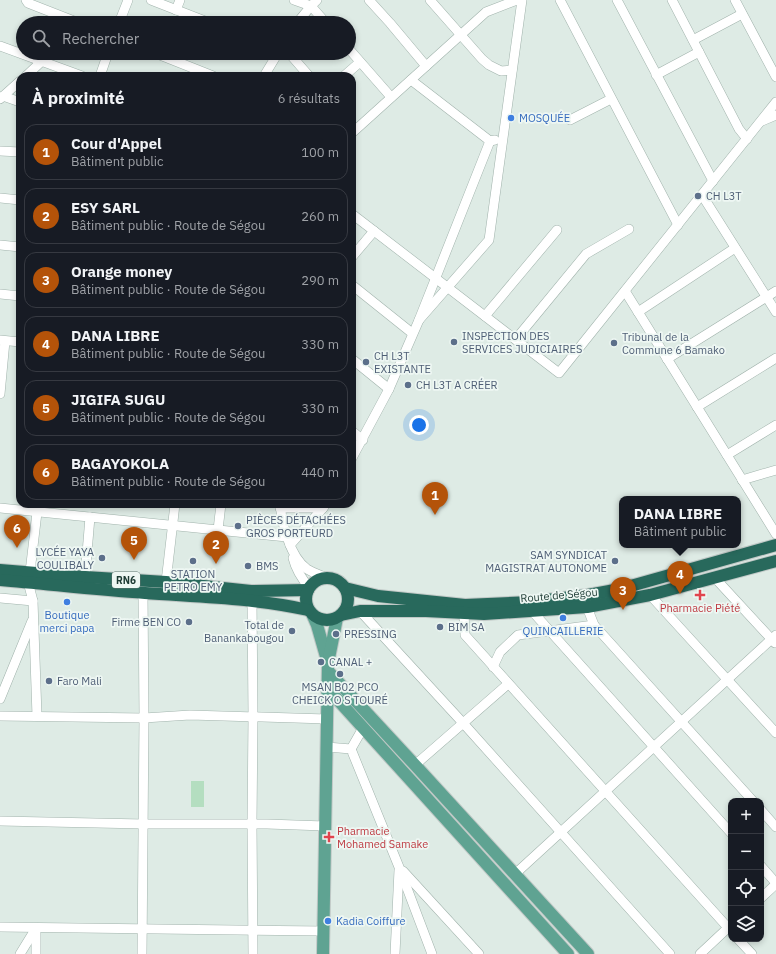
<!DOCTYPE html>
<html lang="fr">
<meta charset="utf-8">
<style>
body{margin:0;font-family:"IBM Plex Sans",sans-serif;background:#242831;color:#f1f3f6}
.controls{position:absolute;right:12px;bottom:12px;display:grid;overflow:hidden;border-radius:8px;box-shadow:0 2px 6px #0003}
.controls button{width:36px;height:36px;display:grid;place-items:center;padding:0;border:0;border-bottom:1px solid #363941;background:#171b24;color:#f1f3f6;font:20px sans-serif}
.you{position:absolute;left:419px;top:425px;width:14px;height:14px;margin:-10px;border:3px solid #fff;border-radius:50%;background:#1a73e8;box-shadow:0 0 0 6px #1a73e833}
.badge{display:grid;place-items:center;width:26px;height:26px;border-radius:50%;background:#b45309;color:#fff;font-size:13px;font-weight:700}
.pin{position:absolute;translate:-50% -33px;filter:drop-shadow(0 1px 2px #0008)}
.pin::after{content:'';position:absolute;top:21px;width:14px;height:12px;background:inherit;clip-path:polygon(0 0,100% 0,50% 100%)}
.popup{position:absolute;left:619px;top:496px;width:122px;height:52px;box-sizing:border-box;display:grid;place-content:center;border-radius:8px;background:#171b24;filter:drop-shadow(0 1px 3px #0005);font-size:13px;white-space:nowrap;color:#9ea1a6}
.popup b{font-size:15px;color:#f1f3f6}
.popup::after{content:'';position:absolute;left:50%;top:100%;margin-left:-8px;border:8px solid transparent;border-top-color:#171b24}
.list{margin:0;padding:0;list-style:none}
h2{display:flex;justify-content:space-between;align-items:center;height:52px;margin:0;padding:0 16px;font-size:17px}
h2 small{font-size:13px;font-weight:400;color:#9ea1a6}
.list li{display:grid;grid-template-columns:26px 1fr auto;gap:12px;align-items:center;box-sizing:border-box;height:56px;margin:0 8px 8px;padding:0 8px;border:1px solid #363941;border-radius:12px}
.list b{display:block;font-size:15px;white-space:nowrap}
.list p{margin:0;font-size:13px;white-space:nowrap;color:#9ea1a6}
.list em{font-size:13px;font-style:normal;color:#9ea1a6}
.icon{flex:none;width:22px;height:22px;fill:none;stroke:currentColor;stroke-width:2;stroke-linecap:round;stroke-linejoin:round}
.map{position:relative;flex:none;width:776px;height:954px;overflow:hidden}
.search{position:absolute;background:#171b24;box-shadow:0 2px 6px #0003;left:16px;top:16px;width:340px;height:44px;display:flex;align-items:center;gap:10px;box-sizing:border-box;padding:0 14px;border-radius:22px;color:#9ea1a6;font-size:15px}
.panel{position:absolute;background:#171b24;box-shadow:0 2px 6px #0003;left:16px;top:72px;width:340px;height:436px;border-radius:12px}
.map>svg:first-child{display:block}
.green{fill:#b4dec0}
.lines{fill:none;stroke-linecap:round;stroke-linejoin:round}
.minor-casing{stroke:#a1b3ac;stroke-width:10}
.major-casing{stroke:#c0c8c6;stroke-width:14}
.highway-casing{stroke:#c0c8c6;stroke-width:14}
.minor{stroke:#fff;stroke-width:9}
.major{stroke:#5fa392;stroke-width:12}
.highway{stroke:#28695c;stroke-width:12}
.shop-dot{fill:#3f7fe0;stroke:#eef7f3;stroke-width:1.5}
.service-dot{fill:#5c6f8a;stroke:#eef7f3;stroke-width:1.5}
.health-dot{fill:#e0444e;stroke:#eef7f3;stroke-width:1.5}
.labels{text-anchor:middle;stroke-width:3.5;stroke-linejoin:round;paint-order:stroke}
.shield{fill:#eef7f3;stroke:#5c736d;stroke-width:1}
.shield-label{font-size:10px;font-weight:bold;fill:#1e3b34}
.shop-label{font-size:11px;fill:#366cbe;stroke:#eef7f3;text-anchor:start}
.service-label{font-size:11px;fill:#4e5e75;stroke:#eef7f3;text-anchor:start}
.street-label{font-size:11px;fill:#1e3b34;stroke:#eef7f3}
.health-label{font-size:11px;fill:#be3a42;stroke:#eef7f3}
</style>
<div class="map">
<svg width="776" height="954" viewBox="0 0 776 954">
<rect width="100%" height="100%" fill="#deebe5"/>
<rect class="green" x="191" y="781" width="13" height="26"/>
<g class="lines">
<g class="minor-casing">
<g id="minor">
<path d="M 26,0 L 28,3 L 79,23"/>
<path d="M 151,0 L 210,23"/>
<path d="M 294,0 L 311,6 L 326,23"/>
<path d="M 369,0 L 390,23 L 426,66"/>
<path d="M 430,0 L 482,59 L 489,65 L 501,71 L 512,70"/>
<path d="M 560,0 L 678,225"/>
<path d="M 617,0 L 713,181"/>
<path d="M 672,0 L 739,129 L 747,139"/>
<path d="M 735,0 L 776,77"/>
<path d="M 176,10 L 180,0"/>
<path d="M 119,23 L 128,0"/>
<path d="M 297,23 L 311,6 L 317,0"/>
<path d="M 693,40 L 742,14"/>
<path d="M 0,46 L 82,76"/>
<path d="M 349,49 L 391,97"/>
<path d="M 155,53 L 213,76"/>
<path d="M 289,53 L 309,76"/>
<path d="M 656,75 L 699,52"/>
<path d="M 26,76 L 42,61"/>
<path d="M 100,76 L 108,53"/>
<path d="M 264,76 L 278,53"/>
<path d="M 344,76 L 360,62"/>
<path d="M 411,80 L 490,141 L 495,140"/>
<path d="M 3,96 L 20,102"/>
<path d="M 0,99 L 20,81"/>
<path d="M 570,120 L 611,99"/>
<path d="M 762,121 L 776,115"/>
<path d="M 352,133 L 486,12 L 517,0"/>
<path d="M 0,151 L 20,152"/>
<path d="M 702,195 L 776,312"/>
<path d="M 0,198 L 20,200"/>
<path d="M 352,214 L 559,373 L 776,102"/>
<path d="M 0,245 L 20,247"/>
<path d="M 352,257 L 374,231"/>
<path d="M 352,285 L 412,333"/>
<path d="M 625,291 L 776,534"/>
<path d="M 0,294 L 20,296"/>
<path d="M 638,312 L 735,248"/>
<path d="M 485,316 L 557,230"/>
<path d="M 419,320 L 489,240 L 522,0"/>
<path d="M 516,339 L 586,254 L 629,229"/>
<path d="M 0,340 L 20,342"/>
<path d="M 352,359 L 389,389"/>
<path d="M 667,359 L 776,291"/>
<path d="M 0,394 L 5,341"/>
<path d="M 697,407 L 776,358"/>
<path d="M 352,431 L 363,440"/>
<path d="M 727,455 L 776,425"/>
<path d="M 352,458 L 389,389 L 419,320 L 490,141"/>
<path d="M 742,480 L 776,470"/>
<path d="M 280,504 C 282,524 290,557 307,569 C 313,573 320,575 327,578"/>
<path d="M 0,508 L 287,537"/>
<path d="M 280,508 L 323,508"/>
<path d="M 218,530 L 221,504"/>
<path d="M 290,545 L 323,508 L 326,504"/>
<path d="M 293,558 C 296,570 301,578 309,587"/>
<path d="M 30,572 L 38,504"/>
<path d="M 85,577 L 90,517"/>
<path d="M 715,578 L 775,643"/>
<path d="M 28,582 L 33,601 L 37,716"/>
<path d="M 166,582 L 175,504"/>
<path d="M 650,595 L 776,733"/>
<path d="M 0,598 L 33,601"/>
<path d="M 252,600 L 253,717 L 252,824 L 253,954"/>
<path d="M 587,607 L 594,625 L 753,801"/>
<path d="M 360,611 L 463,723 L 670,954"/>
<path d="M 532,611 L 731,833"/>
<path d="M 464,613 L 465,635 L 731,931"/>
<path d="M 493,667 L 500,652 L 518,635 L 594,625"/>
<path d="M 0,699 L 32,621"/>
<path d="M 0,716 L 144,718 L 190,715 L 327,719"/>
<path d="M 327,747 L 351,749 L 399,867 L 432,954"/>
<path d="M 351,749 L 363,728"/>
<path d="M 415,765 L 508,684"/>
<path d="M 761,810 L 776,827"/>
<path d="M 0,821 L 144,824 L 267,824 L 325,826"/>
<path d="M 761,866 L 776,883"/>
<path d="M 403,871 L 479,954"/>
<path d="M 515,874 L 776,635"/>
<path d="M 761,898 L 776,884"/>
<path d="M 0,927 L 324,931"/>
<path d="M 738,939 L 752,954"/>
<path d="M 20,954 L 36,928"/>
<path d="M 36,954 L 36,929"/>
<path d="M 142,954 L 144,718 L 143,593"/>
<path d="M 395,954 L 399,870"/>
<path d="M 700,954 L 731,925"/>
</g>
</g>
<g class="major-casing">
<g id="major">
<path d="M 313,616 L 317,625 L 327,660"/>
<path d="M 328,671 L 415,765 L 588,954"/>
<path d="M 328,689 L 568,954"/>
<path d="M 323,954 L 328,663 L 337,618"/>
</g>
</g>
<g class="highway-casing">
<g id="highway">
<path d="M 0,570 L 85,577 L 166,582 L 251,591 L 308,590"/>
<circle cx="327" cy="599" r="21"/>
<path d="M 0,580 C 48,584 97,590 145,593 C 200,597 255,598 308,610"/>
<path d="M 345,588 L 378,596 L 465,605 L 530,602 L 588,595 L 620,589 L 776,545"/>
<path d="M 341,615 L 360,611 L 426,611 L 484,614 L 587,607 L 650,595 L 776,561"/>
</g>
</g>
<use href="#minor" class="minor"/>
<use href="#major" class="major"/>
<use href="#highway" class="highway"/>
</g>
<g class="shop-dot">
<circle cx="511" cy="118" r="4"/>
<circle cx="67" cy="602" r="4"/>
<circle cx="563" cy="618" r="4"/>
<circle cx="328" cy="921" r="4"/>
</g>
<g class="service-dot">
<circle cx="698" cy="196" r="4"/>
<circle cx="454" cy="342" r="4"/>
<circle cx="614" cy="343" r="4"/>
<circle cx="366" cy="362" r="4"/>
<circle cx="408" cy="385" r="4"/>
<circle cx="238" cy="526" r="4"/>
<circle cx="102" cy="558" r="4"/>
<circle cx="193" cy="561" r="4"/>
<circle cx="615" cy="561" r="4"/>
<circle cx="248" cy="566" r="4"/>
<circle cx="189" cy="622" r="4"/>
<circle cx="440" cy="627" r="4"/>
<circle cx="292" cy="631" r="4"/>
<circle cx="336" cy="634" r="4"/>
<circle cx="321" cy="662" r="4"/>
<circle cx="340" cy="674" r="4"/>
<circle cx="49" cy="681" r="4"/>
</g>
<g class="health-dot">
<path d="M698 589h4v4h4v4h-4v4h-4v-4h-4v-4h4z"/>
<path d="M327 831h4v4h4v4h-4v4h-4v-4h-4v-4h4z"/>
</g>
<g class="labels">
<rect class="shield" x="112" y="572" width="28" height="16" rx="3"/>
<g class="shield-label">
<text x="126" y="584">RN6</text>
</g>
<g class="shop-label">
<text x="519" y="122">MOSQUÉE</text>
<text x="67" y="619" text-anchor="middle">Boutique<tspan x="67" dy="13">merci papa</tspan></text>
<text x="563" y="635" text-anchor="middle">QUINCAILLERIE</text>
<text x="336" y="925">Kadia Coiffure</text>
</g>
<g class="service-label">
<text x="706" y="200">CH L3T</text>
<text x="462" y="340">INSPECTION DES<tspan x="462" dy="13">SERVICES JUDICIAIRES</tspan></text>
<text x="622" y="341">Tribunal de la<tspan x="622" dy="13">Commune 6 Bamako</tspan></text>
<text x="374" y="360">CH L3T<tspan x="374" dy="13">EXISTANTE</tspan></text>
<text x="416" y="389">CH L3T A CRÉER</text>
<text x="246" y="524">PIÈCES DÉTACHÉES<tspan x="246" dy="13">GROS PORTEURD</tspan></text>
<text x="94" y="556" text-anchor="end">LYCÉE YAYA<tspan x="94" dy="13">COULIBALY</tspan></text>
<text x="607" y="559" text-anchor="end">SAM SYNDICAT<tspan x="607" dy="13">MAGISTRAT AUTONOME</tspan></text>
<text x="256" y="570">BMS</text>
<text x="193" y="578" text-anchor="middle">STATION<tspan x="193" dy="13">PETRO EMY</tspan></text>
<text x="181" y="626" text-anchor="end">Firme BEN CO</text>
<text x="284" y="629" text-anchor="end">Total de<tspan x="284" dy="13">Banankabougou</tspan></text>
<text x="448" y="631">BIM SA</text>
<text x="344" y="638">PRESSING</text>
<text x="329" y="666">CANAL +</text>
<text x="57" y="685">Faro Mali</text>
<text x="340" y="691" text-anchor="middle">MSAN B02 PCO<tspan x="340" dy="13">CHEICK O S TOURÉ</tspan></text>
</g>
<g class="street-label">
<text transform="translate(559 595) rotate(-5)" y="4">Route de Ségou</text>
</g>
<g class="health-label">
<text x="700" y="612">Pharmacie Piété</text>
<text x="337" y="835" text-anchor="start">Pharmacie<tspan x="337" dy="13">Mohamed Samake</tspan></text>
</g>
</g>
</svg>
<div class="controls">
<button>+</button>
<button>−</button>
<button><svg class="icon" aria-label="locate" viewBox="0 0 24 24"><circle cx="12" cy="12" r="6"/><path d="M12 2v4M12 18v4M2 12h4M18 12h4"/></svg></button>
<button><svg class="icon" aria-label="layers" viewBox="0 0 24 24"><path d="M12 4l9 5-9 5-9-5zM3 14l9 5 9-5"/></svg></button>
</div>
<div class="you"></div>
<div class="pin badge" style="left:435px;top:515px">1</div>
<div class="pin badge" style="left:216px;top:564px">2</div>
<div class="pin badge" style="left:623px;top:610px">3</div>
<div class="pin badge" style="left:680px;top:594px">4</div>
<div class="popup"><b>DANA LIBRE</b>Bâtiment public</div>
<div class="pin badge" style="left:134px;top:560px">5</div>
<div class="pin badge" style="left:17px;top:548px">6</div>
<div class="search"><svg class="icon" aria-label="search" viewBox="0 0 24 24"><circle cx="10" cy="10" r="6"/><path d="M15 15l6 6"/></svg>Rechercher</div>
<section class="panel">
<h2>À proximité<small>6 résultats</small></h2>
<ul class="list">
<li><span class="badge">1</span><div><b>Cour d'Appel</b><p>Bâtiment public</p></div><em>100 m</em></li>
<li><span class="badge">2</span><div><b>ESY SARL</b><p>Bâtiment public · Route de Ségou</p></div><em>260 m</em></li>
<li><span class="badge">3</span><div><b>Orange money</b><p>Bâtiment public · Route de Ségou</p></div><em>290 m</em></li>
<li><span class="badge">4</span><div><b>DANA LIBRE</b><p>Bâtiment public · Route de Ségou</p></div><em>330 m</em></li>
<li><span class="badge">5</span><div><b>JIGIFA SUGU</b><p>Bâtiment public · Route de Ségou</p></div><em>330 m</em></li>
<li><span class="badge">6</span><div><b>BAGAYOKOLA</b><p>Bâtiment public · Route de Ségou</p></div><em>440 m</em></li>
</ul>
</section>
</div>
